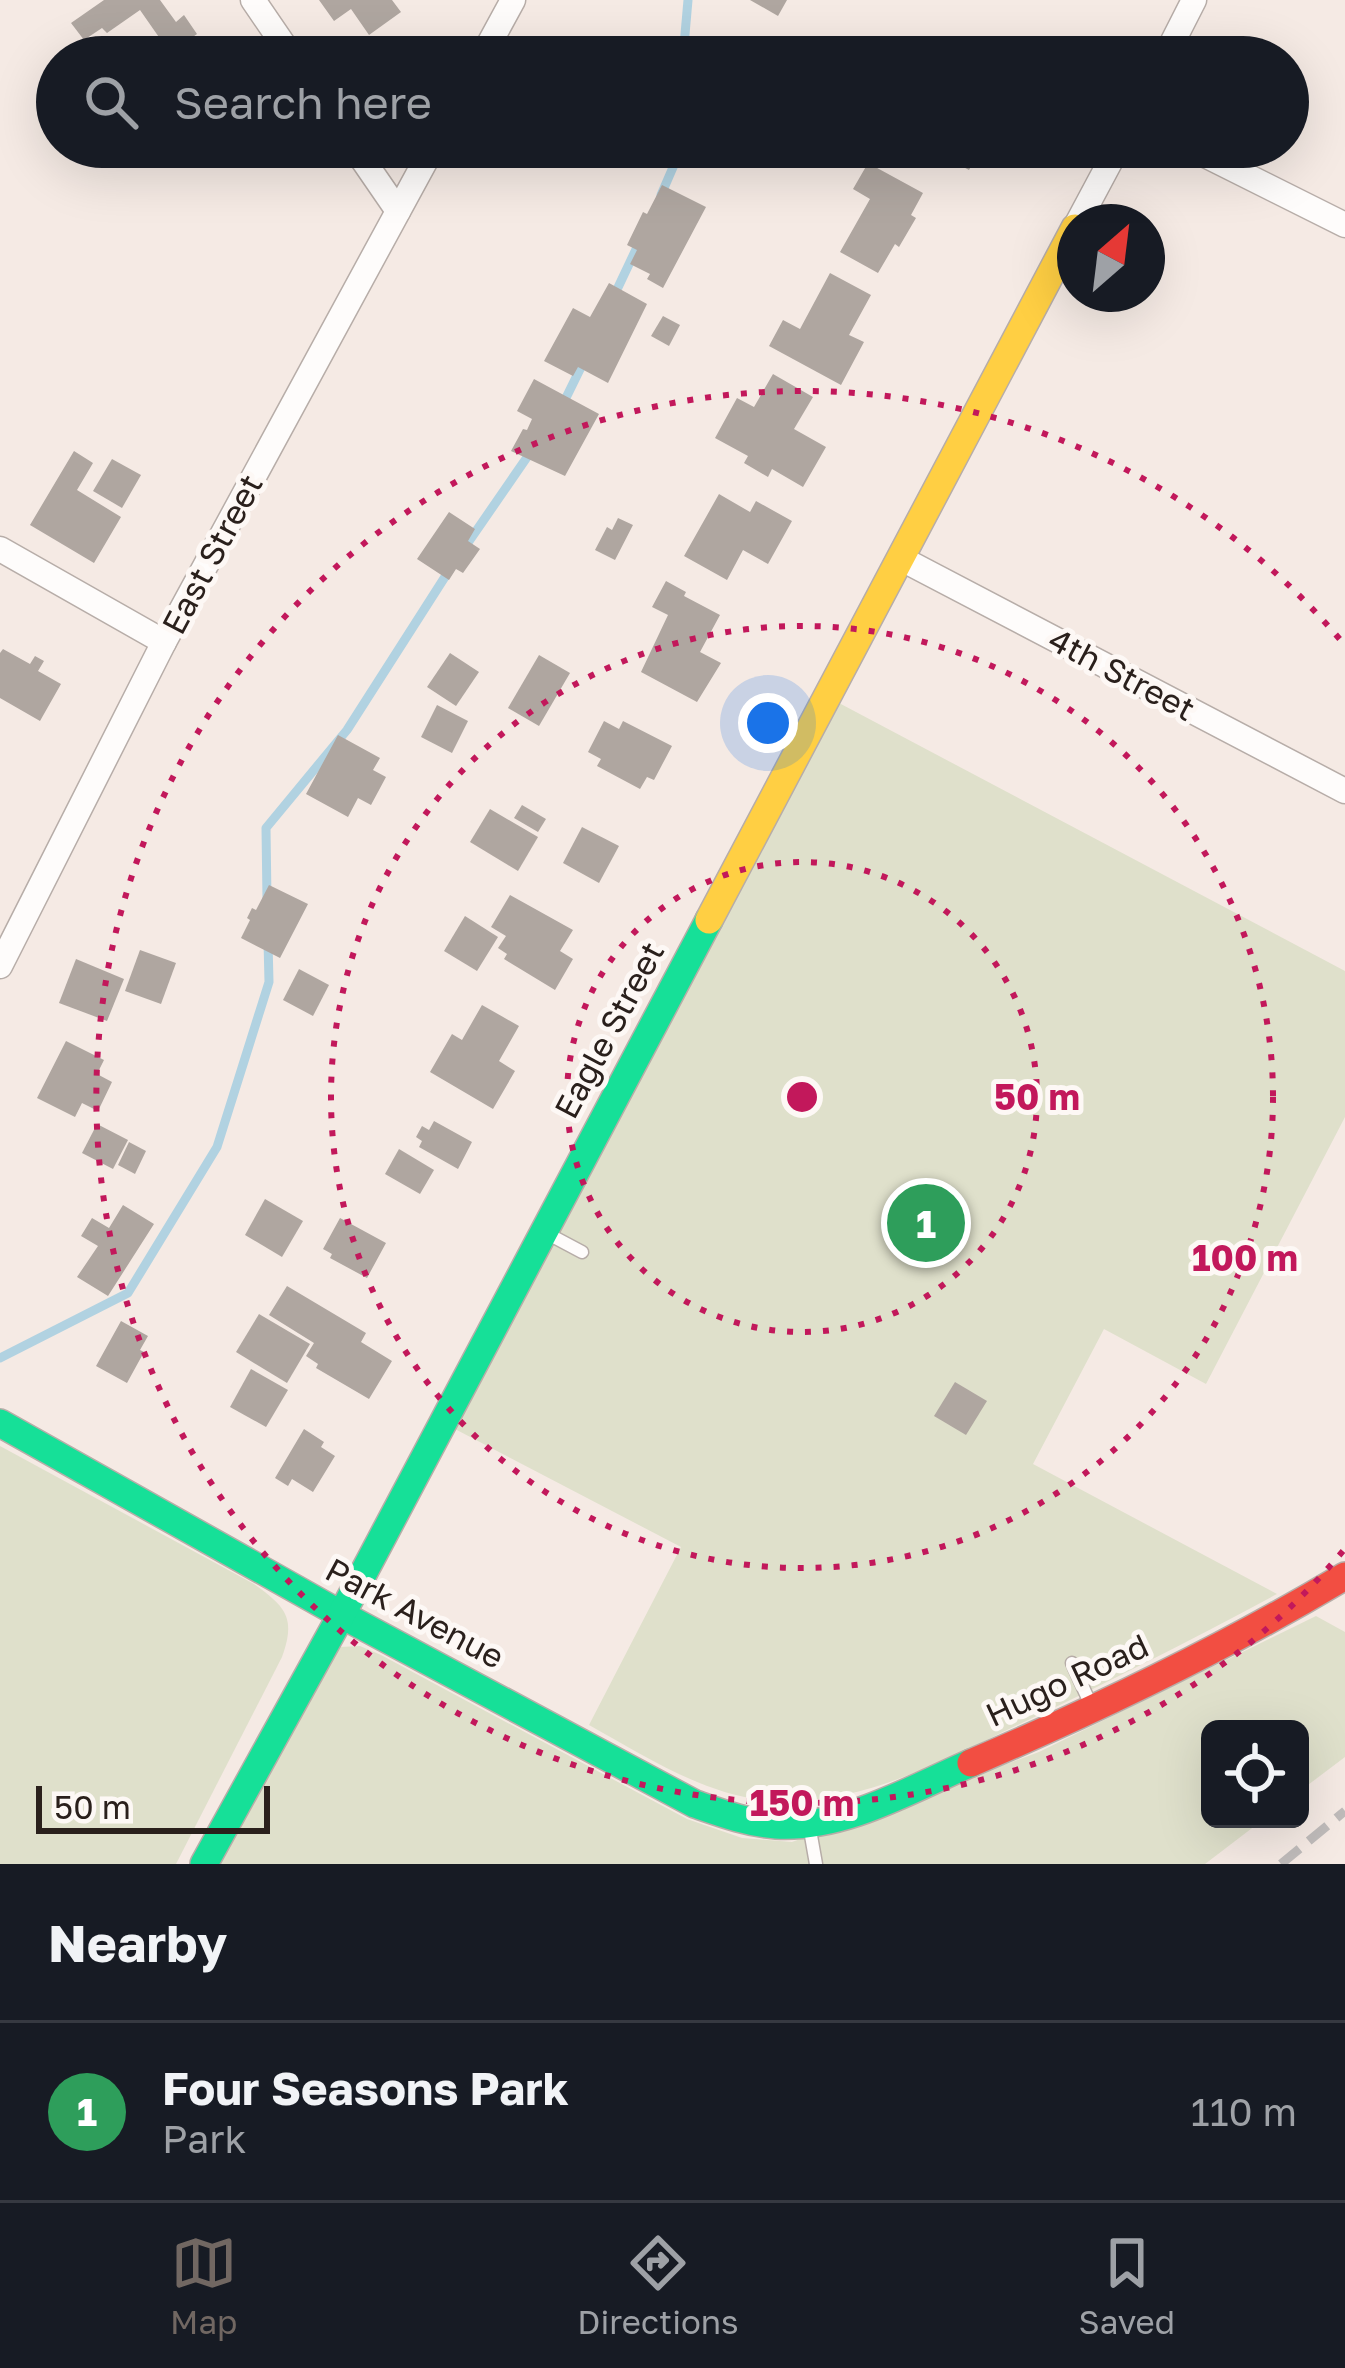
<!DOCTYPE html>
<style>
body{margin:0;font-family:"Golos Text",sans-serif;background:#242831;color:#f1f3f6}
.controls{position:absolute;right:36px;bottom:36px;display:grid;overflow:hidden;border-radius:18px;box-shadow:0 12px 48px #0002}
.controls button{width:108px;height:108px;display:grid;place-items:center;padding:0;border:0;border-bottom:3px solid #363941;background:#171b24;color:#f1f3f6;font:60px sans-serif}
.compass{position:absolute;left:1057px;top:204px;width:108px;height:108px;border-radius:50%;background:#171b24;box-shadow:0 12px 48px #0002;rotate:28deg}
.scale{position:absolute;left:36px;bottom:30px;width:234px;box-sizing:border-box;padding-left:12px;border:6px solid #2a201c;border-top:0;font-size:33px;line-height:42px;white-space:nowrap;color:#2a201c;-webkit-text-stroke:9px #fdf8f5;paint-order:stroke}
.you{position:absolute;left:768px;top:723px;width:42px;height:42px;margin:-30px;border:9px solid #fff;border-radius:50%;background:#1a73e8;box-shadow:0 0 0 18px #1a73e833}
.badge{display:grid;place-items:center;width:78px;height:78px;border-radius:50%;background:#716762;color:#fff;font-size:39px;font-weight:700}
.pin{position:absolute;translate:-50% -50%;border:6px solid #fff;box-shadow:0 3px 12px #0006}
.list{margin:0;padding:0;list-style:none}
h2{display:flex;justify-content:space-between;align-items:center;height:156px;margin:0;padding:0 48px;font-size:51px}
h2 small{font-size:39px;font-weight:400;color:#9ea1a6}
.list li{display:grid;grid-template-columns:78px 1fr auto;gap:36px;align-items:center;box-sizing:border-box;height:180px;padding:0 48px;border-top:3px solid #363941}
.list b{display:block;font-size:45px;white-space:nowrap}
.list p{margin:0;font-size:39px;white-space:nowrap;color:#9ea1a6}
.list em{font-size:39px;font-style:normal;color:#9ea1a6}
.icon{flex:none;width:66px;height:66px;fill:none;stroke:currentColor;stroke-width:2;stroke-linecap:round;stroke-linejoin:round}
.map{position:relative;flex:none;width:1345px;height:1864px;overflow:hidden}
.search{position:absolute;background:#171b24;box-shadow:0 12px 48px #0002;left:36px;right:36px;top:36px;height:132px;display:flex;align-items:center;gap:30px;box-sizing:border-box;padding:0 42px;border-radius:66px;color:#9ea1a6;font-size:45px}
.sheet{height:336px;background:#171b24}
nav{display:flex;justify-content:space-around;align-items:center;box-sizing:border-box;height:168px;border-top:3px solid #363941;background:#171b24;font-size:33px;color:#9ea1a6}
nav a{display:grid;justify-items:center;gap:6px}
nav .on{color:#716762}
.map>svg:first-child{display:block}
.green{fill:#dfe0cb}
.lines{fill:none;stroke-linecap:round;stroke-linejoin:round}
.stream{stroke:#b1d2e1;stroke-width:9}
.building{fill:#afa6a0}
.lane-casing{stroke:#b7ada8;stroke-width:15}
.street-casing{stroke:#b7ada8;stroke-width:27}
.fast-casing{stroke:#b7ada8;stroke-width:30}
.slow-casing{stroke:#b7ada8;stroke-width:30}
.jam-casing{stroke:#b7ada8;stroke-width:30}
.lane{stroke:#fefcfb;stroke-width:12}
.street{stroke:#fefcfb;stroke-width:24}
.fast{stroke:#16e098;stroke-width:27}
.slow{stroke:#ffcf43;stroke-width:27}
.jam{stroke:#f24e42;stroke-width:27}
.rail{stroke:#bfbbba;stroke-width:9;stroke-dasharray:24 12;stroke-linecap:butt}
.ring{fill:none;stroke:#c2185b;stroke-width:6;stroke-dasharray:6 12}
.labels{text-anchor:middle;stroke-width:10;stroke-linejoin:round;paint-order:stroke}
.street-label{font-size:33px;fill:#2a201c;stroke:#fdf8f5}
.centre{fill:#c2185b;stroke:#fdf8f5;stroke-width:6}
.ring-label{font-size:36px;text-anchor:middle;font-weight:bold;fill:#c2185b;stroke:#fdf8f5;stroke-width:10;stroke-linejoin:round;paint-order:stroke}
</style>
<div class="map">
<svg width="1345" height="1864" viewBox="0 0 1345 1864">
<rect width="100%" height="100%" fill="#f5eae4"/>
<g class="green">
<path d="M 839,703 L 1345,971 L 1345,1117 L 1206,1384 L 1104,1329 L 1033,1464 L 1277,1594 C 1193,1639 1109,1682 1024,1722 C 944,1760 865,1805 773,1801 C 707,1797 645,1756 589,1725 L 681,1547 L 453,1428 Z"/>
<path d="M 0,1446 L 254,1584 C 286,1607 296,1618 282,1657 L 176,1864 L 0,1864 Z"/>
<path d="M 1316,1616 L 1345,1632 L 1345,1757 L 1300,1791 L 1300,1729 L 1210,1729 L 1210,1819 L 1264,1819 L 1205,1864 L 218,1864 L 340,1647 L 360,1646 L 381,1655 L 687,1819 L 742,1838 L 792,1842 L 1039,1752 Z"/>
</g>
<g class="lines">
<g class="stream">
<path d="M 683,57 L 688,0"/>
<path d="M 661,195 L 674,165 L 676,147"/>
<path d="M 613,298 L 639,243"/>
<path d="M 562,406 L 586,357"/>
<path d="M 463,550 L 532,450"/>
<path d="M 267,900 L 266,828 L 347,730 L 450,569"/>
<path d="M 0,1358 L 128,1293 L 217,1147 L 269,982 L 268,941"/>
</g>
</g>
<g class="building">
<path d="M 104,0 L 160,0 L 176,22 L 184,15 L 197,34 L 170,53 L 140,10 L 107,33 L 102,28 L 84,40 L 71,23 Z"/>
<path d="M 319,0 L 392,0 L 401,12 L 369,35 L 351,9 L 334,21 Z"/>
<path d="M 750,0 L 787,0 L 778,16 Z"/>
<path d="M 656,147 L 695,147 L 687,163 Z"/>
<path d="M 933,147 L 982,147 L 969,170 L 939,154 L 941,151 Z"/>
<path d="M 868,163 L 923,193 L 911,215 L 916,218 L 899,247 L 895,244 L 878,273 L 840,252 L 870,199 L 853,189 Z"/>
<path d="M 662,185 L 706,207 L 663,288 L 647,279 L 650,274 L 630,264 L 637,250 L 627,245 L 643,212 L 647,214 Z"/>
<path d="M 830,273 L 871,295 L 849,335 L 864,342 L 841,385 L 769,346 L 783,320 L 800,329 Z"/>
<path d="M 609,283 L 647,304 L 608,383 L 578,367 L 573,376 L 544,361 L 573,308 L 590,317 Z"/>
<path d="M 663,316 L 680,325 L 669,346 L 651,336 Z"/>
<path d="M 773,374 L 813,397 L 794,429 L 826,447 L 803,487 L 772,469 L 768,477 L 744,463 L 748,456 L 715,438 L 737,398 L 754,407 Z"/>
<path d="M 534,379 L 599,414 L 565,476 L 511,451 L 523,429 L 527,430 L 532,419 L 517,411 Z"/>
<path d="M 74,451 L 93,463 L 77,490 L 121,517 L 94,563 L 30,525 Z"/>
<path d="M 112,459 L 141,475 L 122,508 L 93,491 Z"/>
<path d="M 719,494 L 750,512 L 756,501 L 792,521 L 768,564 L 743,550 L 727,580 L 684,556 Z"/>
<path d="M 449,512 L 475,529 L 468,541 L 480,549 L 463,573 L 456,569 L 449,580 L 417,559 Z"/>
<path d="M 618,518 L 633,525 L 615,560 L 595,550 L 607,527 L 612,530 Z"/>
<path d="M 666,581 L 686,592 L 684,596 L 720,615 L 700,652 L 721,663 L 697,702 L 641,672 L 668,615 L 652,607 Z"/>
<path d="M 3,649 L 30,664 L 35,656 L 44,661 L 38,671 L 61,684 L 40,721 L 0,698 L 0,653 Z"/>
<path d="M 450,653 L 479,672 L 456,706 L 427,687 Z"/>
<path d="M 539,655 L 570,673 L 539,726 L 508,708 Z"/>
<path d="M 437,705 L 468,721 L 452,753 L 421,737 Z"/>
<path d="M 604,721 L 619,729 L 623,721 L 672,746 L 654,780 L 647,777 L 640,789 L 597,766 L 601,759 L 588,752 Z"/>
<path d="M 338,735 L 380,758 L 373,770 L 386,777 L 371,805 L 358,798 L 348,817 L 306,794 Z"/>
<path d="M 522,805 L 546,819 L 538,832 L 514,818 Z"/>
<path d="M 490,809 L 538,837 L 518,871 L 470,842 Z"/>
<path d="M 582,827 L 619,846 L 599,883 L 563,863 Z"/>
<path d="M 269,885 L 308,904 L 280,958 L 241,938 L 250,920 L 247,918 L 252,908 L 256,910 Z"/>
<path d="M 510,895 L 573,930 L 560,951 L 573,959 L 555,990 L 504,959 L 507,954 L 498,948 L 506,936 L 491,927 Z"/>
<path d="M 465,916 L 498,937 L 477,971 L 444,951 Z"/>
<path d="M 140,950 L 176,963 L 161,1004 L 125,991 Z"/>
<path d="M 76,959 L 124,979 L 107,1021 L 59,1003 Z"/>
<path d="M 299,969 L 329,985 L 313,1016 L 283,1000 Z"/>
<path d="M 482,1005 L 519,1026 L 499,1061 L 515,1071 L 493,1109 L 430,1072 L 452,1034 L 462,1040 Z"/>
<path d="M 66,1041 L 104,1060 L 97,1074 L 112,1082 L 98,1111 L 82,1103 L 75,1117 L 37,1098 Z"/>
<path d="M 434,1121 L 472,1142 L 458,1169 L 419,1147 L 422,1141 L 416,1137 L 422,1126 L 429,1130 Z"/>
<path d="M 97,1124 L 128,1140 L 113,1169 L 82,1153 Z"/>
<path d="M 129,1142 L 146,1151 L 135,1174 L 118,1165 Z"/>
<path d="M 399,1149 L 434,1170 L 420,1194 L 385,1174 Z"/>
<path d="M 265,1199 L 303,1221 L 282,1257 L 245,1235 Z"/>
<path d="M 123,1205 L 154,1224 L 108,1296 L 77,1277 L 98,1246 L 81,1236 L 92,1218 L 109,1228 Z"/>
<path d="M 340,1218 L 386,1243 L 367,1278 L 330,1258 L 332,1254 L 323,1249 Z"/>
<path d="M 287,1286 L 366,1333 L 361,1342 L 392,1361 L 369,1399 L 316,1368 L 318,1364 L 306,1356 L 314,1343 L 269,1315 Z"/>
<path d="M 259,1314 L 310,1344 L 287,1383 L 236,1352 Z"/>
<path d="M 121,1321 L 148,1336 L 140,1350 L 144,1352 L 127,1383 L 96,1366 Z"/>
<path d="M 251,1369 L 288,1390 L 266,1427 L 230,1407 Z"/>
<path d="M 955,1382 L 987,1401 L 966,1435 L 934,1416 Z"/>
<path d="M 304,1429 L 324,1442 L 321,1447 L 335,1456 L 313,1492 L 292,1479 L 288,1486 L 275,1478 Z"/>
</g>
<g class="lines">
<g class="lane-casing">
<g id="lane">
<path d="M 550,1235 L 582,1252"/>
<path d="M 1072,1663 L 1090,1703"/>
<path d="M 810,1830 L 816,1864"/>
</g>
</g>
<g class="street-casing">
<g id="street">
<path d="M 253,0 L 292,57"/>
<path d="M 482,57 L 513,0"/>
<path d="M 1165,57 L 1194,0"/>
<path d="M 354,147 L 398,211"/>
<path d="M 1189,147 L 1345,225"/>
<path d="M 1078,222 L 1118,147"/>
<path d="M 0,549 L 164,642"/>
<path d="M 900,558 L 1345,791"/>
<path d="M 0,966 L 164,642 L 433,147"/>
</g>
</g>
<g class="fast-casing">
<g id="fast">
<path d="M 0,1423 L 342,1615 L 695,1804 C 721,1813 748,1823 776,1825 C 844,1829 911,1789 971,1763"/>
<path d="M 204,1864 L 337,1623 L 709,920"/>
</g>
</g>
<g class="slow-casing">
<path id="slow" d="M 709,920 L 1075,228"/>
</g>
<g class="jam-casing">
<path id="jam" d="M 971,1763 C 1100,1708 1225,1648 1345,1576"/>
</g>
<use href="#lane" class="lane"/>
<use href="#street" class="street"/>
<use href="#fast" class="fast"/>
<use href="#slow" class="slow"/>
<use href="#jam" class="jam"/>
<path class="rail" d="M 1281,1864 L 1345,1811"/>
</g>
<g class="ring">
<circle cx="802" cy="1097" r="235"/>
<circle cx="802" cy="1097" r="471"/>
<path d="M1343 1551A706 706 0 1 1 1343 643"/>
</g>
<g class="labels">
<g class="street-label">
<text transform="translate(212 554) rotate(-62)" y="12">East Street</text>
<text transform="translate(1122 674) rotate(28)" y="12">4th Street</text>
<text transform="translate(609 1030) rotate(-62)" y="12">Eagle Street</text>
<text transform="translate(415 1613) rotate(28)" y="12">Park Avenue</text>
<text transform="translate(1067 1680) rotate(-25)" y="12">Hugo Road</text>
</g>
</g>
<circle cx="802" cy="1097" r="18" class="centre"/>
<g class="ring-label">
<text x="1037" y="1110">50 m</text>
<text x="1245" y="1271">100 m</text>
<text x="802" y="1816">150 m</text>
</g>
</svg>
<div class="controls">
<button><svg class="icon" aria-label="locate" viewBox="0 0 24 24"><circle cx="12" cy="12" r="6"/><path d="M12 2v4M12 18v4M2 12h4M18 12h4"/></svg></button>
</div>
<svg class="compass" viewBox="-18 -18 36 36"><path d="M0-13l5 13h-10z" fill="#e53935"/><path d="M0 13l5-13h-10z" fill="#9ea1a6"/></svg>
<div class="scale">50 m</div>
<div class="you"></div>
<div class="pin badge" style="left:926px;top:1223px;background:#2e9e5b">1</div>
<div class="search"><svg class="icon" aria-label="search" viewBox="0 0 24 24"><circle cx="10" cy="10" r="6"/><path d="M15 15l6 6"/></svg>Search here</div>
</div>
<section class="sheet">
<h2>Nearby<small></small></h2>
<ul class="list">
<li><span class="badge" style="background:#2e9e5b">1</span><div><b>Four Seasons Park</b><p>Park</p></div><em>110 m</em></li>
</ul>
</section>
<nav>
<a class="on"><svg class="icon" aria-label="map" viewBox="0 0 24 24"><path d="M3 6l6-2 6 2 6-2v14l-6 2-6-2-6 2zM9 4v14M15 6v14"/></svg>Map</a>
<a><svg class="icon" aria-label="directions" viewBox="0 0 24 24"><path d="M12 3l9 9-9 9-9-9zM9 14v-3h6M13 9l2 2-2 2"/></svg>Directions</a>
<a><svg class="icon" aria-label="saved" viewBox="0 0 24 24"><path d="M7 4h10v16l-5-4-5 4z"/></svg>Saved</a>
</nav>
